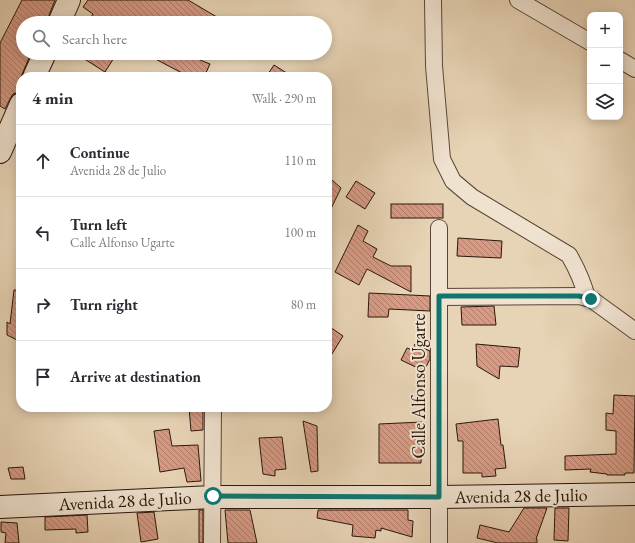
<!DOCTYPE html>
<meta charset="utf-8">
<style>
body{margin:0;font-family:"EB Garamond",serif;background:#f7f7f7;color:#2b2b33}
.controls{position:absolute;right:12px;top:12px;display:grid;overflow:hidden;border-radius:8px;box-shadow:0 2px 10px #0003}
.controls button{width:36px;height:36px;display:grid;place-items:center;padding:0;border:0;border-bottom:1px solid #e1e1e2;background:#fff;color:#2b2b33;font:20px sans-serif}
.stop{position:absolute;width:12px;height:12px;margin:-9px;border:3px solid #0f766e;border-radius:50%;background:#fff}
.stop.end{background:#0f766e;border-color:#fff;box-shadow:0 1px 4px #0008}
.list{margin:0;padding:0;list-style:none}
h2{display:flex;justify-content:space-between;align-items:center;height:52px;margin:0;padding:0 16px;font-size:17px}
h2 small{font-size:13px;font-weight:400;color:#7c7c81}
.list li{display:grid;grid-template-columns:26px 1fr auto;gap:12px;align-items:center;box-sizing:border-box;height:72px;padding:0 16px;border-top:1px solid #e1e1e2}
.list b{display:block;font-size:15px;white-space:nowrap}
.list p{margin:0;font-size:13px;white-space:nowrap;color:#7c7c81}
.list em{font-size:13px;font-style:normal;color:#7c7c81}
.icon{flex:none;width:22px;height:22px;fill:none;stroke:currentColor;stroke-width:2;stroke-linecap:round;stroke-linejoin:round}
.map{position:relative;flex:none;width:635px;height:543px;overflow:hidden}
.search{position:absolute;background:#fff;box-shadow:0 2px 10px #0003;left:16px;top:16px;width:316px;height:44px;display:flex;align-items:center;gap:10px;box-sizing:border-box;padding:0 14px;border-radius:22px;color:#7c7c81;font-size:15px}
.panel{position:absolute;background:#fff;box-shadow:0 2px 10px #0003;left:16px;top:72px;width:316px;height:340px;border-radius:16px}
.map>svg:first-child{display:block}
.building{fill:url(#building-back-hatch);stroke:#2b170b}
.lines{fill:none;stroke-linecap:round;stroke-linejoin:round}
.minor-casing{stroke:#5a4636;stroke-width:18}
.secondary-casing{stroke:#2b170b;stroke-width:24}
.minor{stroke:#efe2cf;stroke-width:16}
.secondary{stroke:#efe2cf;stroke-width:22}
.route{stroke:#0f766e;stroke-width:5}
.labels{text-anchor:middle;stroke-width:4;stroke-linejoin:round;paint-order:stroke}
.street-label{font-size:18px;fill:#2b170b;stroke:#efe2cf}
</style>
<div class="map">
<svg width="635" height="543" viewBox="0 0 635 543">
<defs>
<pattern id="building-back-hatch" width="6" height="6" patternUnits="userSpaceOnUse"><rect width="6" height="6" fill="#d79a84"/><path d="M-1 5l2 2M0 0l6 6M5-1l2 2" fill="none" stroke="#af7d6a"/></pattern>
</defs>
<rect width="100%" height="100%" fill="#e7d3b5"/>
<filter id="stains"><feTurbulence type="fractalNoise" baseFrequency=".005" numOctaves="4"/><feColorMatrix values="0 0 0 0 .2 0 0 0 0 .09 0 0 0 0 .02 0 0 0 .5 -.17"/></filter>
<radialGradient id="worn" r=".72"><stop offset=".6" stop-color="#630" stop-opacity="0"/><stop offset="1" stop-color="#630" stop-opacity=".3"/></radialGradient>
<g class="building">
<path d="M 22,0 L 55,0 L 46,23 L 23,23 L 23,53 L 31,53 L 21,77 L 21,90 L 20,92 L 13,94 L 10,99 L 5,109 L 0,106 L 0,43 Z"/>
<path d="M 88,0 L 188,0 L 227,23 L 87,23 L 93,14 L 83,7 Z"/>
<path d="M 75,53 L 117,53 L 105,72 Z"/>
<path d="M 144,53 L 191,53 L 201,58 L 200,60 L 210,64 L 204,77 L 180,77 L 182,73 Z"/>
<path d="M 274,65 L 293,77 L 266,77 Z"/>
<path d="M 332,180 L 341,188 L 327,217 L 327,185 Z"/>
<path d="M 356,181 L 375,193 L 365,209 L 346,197 Z"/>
<rect x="391" y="204" width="52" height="14"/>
<path d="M 358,225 L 368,231 L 363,241 L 377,249 L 373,257 L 391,266 L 411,266 L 411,292 L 367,269 L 359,285 L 335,272 Z"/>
<path d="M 458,238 L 502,241 L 501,258 L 457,256 Z"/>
<path d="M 14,290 L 21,290 L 21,342 L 7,335 L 7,322 L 10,324 Z"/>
<path d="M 369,293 L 430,296 L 430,311 L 389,309 L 388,317 L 368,317 Z"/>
<path d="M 494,306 L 496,325 L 462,325 L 461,307 Z"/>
<path d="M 327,325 L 343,336 L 327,362 Z"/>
<path d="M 415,344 L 430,351 L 430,359 L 424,371 L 401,360 L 407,348 L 412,350 Z"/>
<path d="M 476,344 L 520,348 L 518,367 L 500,366 L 499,379 L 477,366 Z"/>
<path d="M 614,395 L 635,396 L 634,473 L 625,473 L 625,475 L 607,475 L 607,474 L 590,472 L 591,469 L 565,470 L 565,456 L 616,454 L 616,431 L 606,430 L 606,413 L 613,414 Z"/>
<path d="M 189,407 L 203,407 L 203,430 L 191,431 Z"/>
<path d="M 498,419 L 501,445 L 503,445 L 506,468 L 495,469 L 496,476 L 482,477 L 482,473 L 463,473 L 463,441 L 458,441 L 456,424 Z"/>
<path d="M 303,421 L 317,426 L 318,471 L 311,472 Z"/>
<path d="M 422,422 L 421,463 L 379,463 L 379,424 Z"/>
<path d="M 169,429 L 172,446 L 198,445 L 201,481 L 187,482 L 184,468 L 160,472 L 154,431 Z"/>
<path d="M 282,437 L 286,469 L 275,470 L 275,476 L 263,474 L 259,438 Z"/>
<path d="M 23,467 L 25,479 L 11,479 L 8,468 Z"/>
<path d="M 524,508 L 547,508 L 536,539 L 537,539 L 537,543 L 498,543 L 477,538 L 480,525 L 509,532 Z"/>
<path d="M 555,508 L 569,508 L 568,541 L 554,540 Z"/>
<rect x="199" y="510" width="4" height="33"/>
<path d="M 225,510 L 250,510 L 257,543 L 228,543 Z"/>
<path d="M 318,510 L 408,510 L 408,520 L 413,521 L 412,537 L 381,528 L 381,531 L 376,530 L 375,538 L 352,536 L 353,525 L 317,518 Z"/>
<path d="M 154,512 L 158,539 L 141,542 L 137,513 Z"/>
<path d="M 87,515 L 88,532 L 76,533 L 76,529 L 45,530 L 45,517 Z"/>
<path d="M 1,522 L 17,523 L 19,543 L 5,543 L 6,533 L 1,532 Z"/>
</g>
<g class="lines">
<g class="minor-casing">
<g id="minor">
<path d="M 433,0 L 434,66 L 442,159 L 453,181 L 472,197 L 569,255 C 577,269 583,282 587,298"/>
<path d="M 518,0 L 590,42"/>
<path d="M 620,60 L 635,69"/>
<path d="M 439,228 L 439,543"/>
<path d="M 439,297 L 579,296 L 591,299 L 635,331"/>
<path d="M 212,543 L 213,407"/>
</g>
</g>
<g class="secondary-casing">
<g id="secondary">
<path d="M 59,23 L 69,0"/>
<path d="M 34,77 L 45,53"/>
<path d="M 0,152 L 21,104"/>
<path d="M 0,507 L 213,497 L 439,497 L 635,494"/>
</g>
</g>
<use href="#minor" class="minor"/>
<use href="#secondary" class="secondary"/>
</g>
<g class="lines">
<path class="route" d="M 213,496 L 439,497 L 439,296 L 579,296 L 591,299"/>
</g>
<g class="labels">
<g class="street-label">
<text transform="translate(419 386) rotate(-90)" y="6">Calle Alfonso Ugarte</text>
<text transform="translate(521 496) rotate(-1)" y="6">Avenida 28 de Julio</text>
<text transform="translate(125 501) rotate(-3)" y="6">Avenida 28 de Julio</text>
</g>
</g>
<rect width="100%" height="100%" filter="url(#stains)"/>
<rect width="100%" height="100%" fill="url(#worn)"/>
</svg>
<div class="controls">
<button>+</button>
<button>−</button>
<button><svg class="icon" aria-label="layers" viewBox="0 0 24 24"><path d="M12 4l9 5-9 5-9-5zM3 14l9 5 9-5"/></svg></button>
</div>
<div class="stop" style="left:213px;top:496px"></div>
<div class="stop end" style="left:591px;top:299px"></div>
<div class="search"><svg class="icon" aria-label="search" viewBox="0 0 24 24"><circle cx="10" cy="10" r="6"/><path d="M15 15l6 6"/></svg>Search here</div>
<section class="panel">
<h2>4 min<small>Walk · 290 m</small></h2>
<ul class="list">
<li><svg class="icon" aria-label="ahead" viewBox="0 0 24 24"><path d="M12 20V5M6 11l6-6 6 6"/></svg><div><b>Continue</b><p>Avenida 28 de Julio</p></div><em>110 m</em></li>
<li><svg class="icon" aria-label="left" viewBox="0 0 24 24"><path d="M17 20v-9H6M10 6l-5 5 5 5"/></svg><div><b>Turn left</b><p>Calle Alfonso Ugarte</p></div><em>100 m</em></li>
<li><svg class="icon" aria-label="right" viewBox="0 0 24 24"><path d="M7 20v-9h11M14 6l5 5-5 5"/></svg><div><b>Turn right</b></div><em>80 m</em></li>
<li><svg class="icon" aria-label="arrive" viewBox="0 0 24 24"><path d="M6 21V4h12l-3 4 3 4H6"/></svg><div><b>Arrive at destination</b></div></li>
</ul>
</section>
</div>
